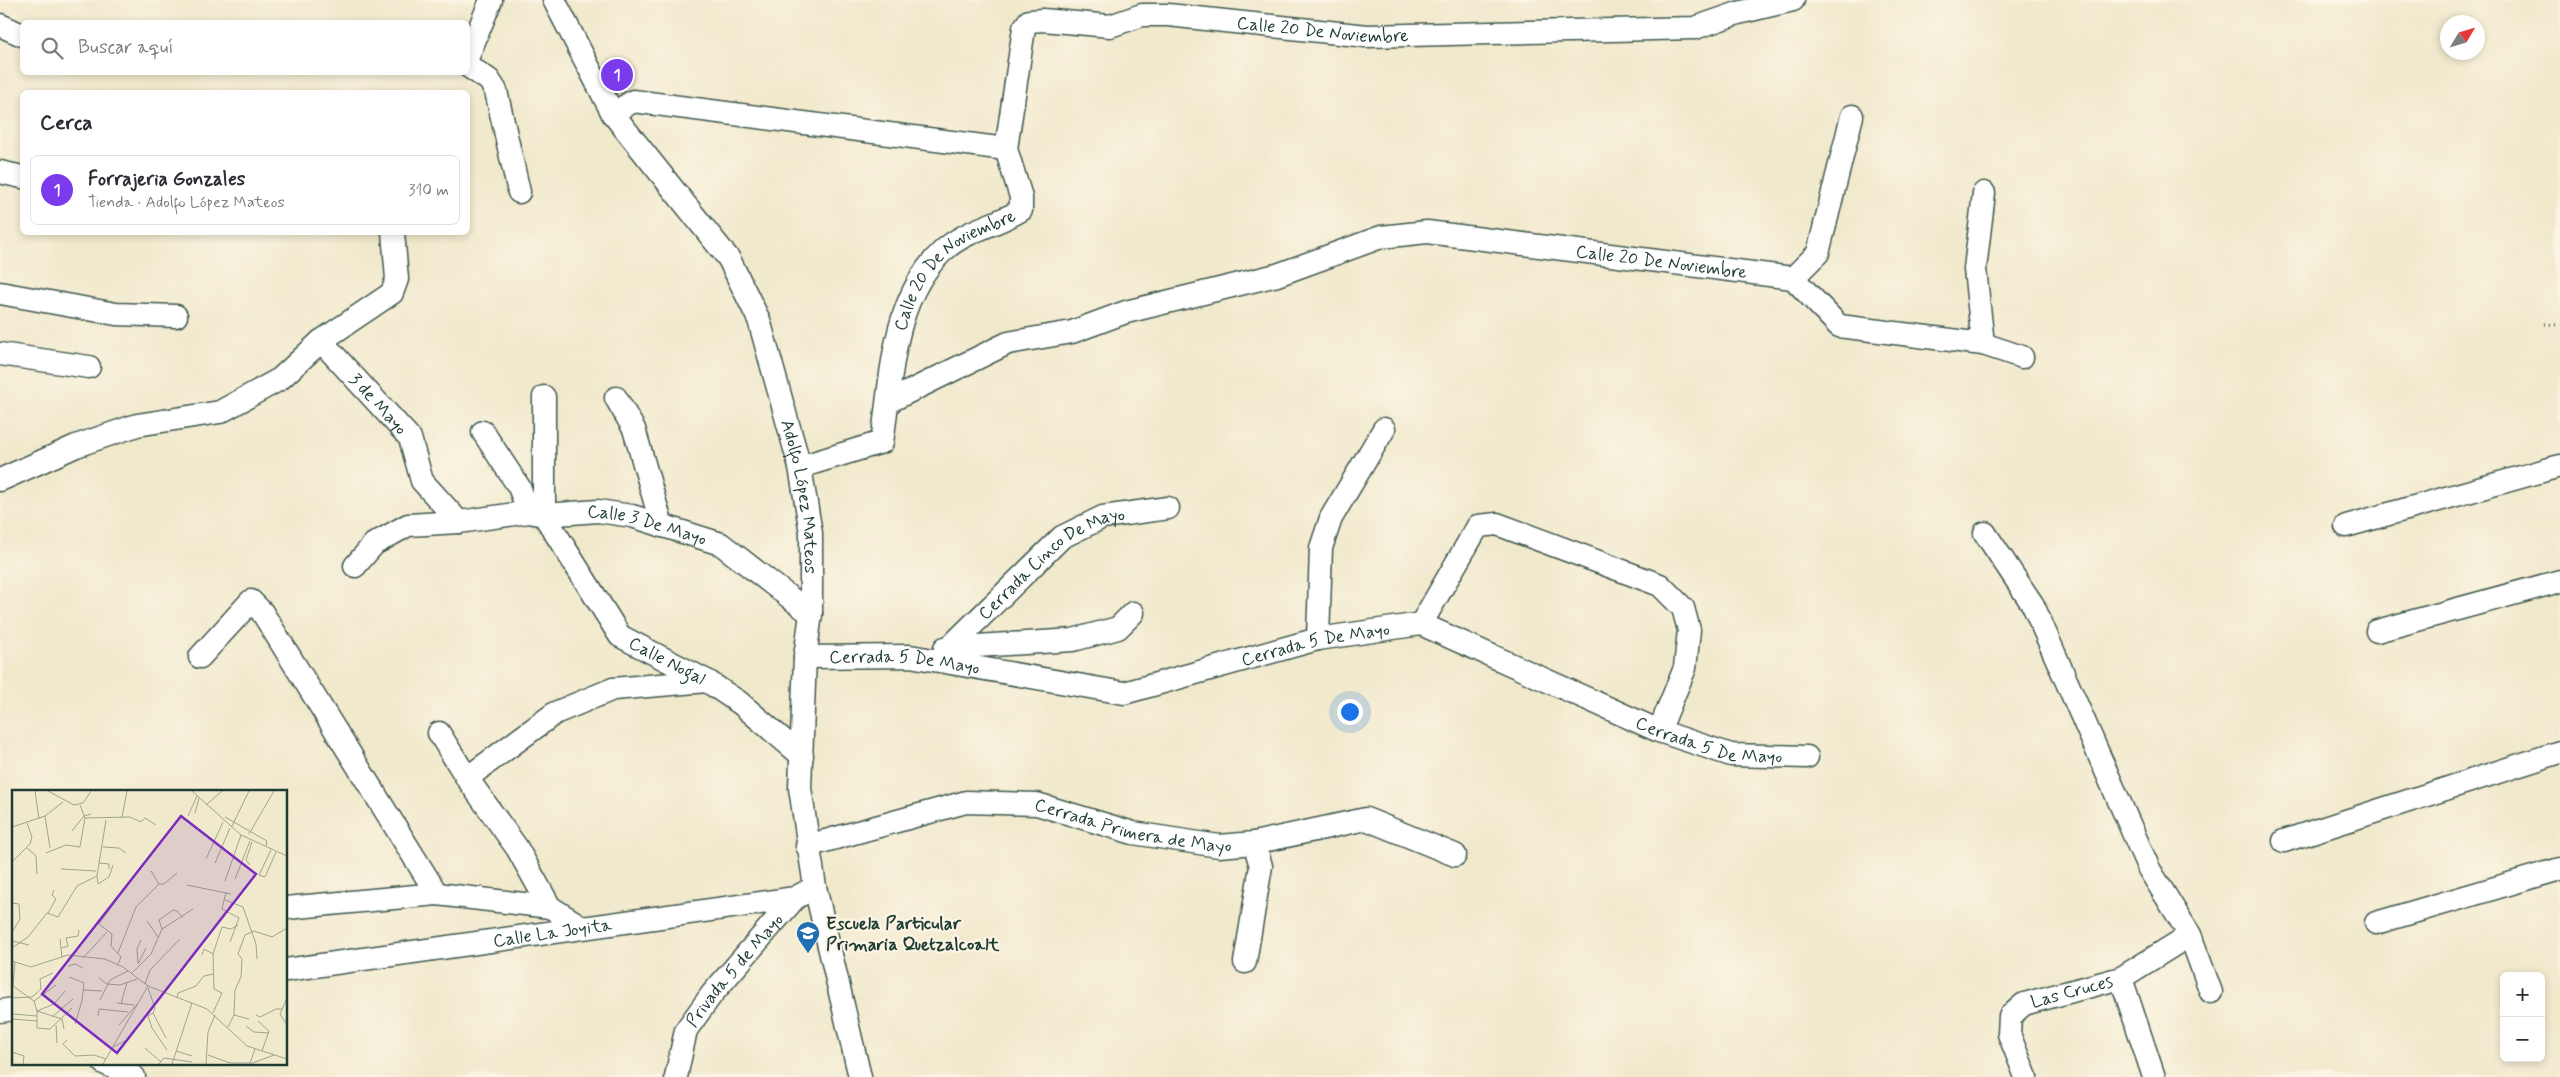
<!DOCTYPE html>
<html lang="es">
<meta charset="utf-8">
<style>
body{margin:0;font-family:Mynerve,sans-serif;background:#f7f7f7;color:#2b2b33}
.controls{position:absolute;right:15px;bottom:15px;display:grid;overflow:hidden;border-radius:8px;box-shadow:0 2px 8px #0003}
.controls button{width:45px;height:45px;display:grid;place-items:center;padding:0;border:0;border-bottom:1px solid #e1e1e2;background:#fff;color:#2b2b33;font:25px sans-serif}
.compass{position:absolute;left:2440px;top:15px;width:45px;height:45px;border-radius:50%;background:#fff;box-shadow:0 2px 8px #0003;rotate:52deg}
.you{position:absolute;left:1349px;top:711px;width:18px;height:18px;margin:-12px;border:4px solid #fff;border-radius:50%;background:#1a73e8;box-shadow:0 0 0 8px #1a73e833}
.badge{display:grid;place-items:center;width:32px;height:32px;border-radius:50%;background:#7c3aed;color:#fff;font-size:16px;font-weight:700}
.pin{position:absolute;translate:-50% -50%;border:2px solid #fff;box-shadow:0 1px 5px #0006}
.list{margin:0;padding:0;list-style:none}
h2{display:flex;justify-content:space-between;align-items:center;height:65px;margin:0;padding:0 20px;font-size:21px}
h2 small{font-size:16px;font-weight:400;color:#7c7c81}
.list li{display:grid;grid-template-columns:32px 1fr auto;gap:15px;align-items:center;box-sizing:border-box;height:70px;margin:0 10px 10px;padding:0 10px;border:1px solid #e1e1e2;border-radius:8px}
.list b{display:block;font-size:19px;white-space:nowrap}
.list p{margin:0;font-size:16px;white-space:nowrap;color:#7c7c81}
.list em{font-size:16px;font-style:normal;color:#7c7c81}
.icon{flex:none;width:28px;height:28px;fill:none;stroke:currentColor;stroke-width:2;stroke-linecap:round;stroke-linejoin:round}
.map{position:relative;flex:none;width:2560px;height:1077px;overflow:hidden}
.search{position:absolute;background:#fff;box-shadow:0 2px 8px #0003;left:20px;top:20px;width:450px;height:55px;display:flex;align-items:center;gap:12px;box-sizing:border-box;padding:0 18px;border-radius:8px;color:#7c7c81;font-size:19px}
.panel{position:absolute;background:#fff;box-shadow:0 2px 8px #0003;left:20px;top:90px;width:450px;height:145px;border-radius:8px}
.map>svg:first-child{display:block}
.lines{fill:none;stroke-linecap:round;stroke-linejoin:round}
.minor-casing{stroke:#3e574b;stroke-width:25}
.path{stroke:#3e574b;stroke-width:3;stroke-dasharray:1 4;stroke-linecap:butt}
.minor{stroke:#fff;stroke-width:22}
.labels{text-anchor:middle;stroke-width:4.5;stroke-linejoin:round;paint-order:stroke}
.street-label{font-size:18px;fill:#1f3d34;stroke:#fcf5e5}
.poi-label{font-size:18px;font-weight:bold;fill:#1f3d34;stroke:#fcf5e5;text-anchor:start}
.inset-road{fill:none;stroke:#9da48f;stroke-width:1}
.view{fill:#7b2cbf;fill-opacity:0.15;stroke:#7b2cbf;stroke-width:2.5}
.inset-edge{fill:none;stroke:#1f3d34;stroke-width:2.5}
</style>
<div class="map">
<svg width="2560" height="1077" viewBox="0 0 2560 1077">
<rect width="100%" height="100%" fill="#fcf5e5"/>
<filter id="ink" filterUnits="userSpaceOnUse"><feTurbulence type="fractalNoise" baseFrequency=".02" numOctaves="2"/><feDisplacementMap in="SourceGraphic" scale="10" xChannelSelector="R" yChannelSelector="G"/><feConvolveMatrix kernelMatrix="1 2 1 2 8 2 1 2 1" color-interpolation-filters="sRGB"/></filter>
<filter id="wash" filterUnits="userSpaceOnUse"><feTurbulence type="fractalNoise" baseFrequency=".0096" numOctaves="4" result="noise"/><feDisplacementMap in="SourceGraphic" scale="20" xChannelSelector="R" yChannelSelector="G"/><feGaussianBlur stdDeviation="1.12" result="paint"/><feColorMatrix in="noise" values="0 0 0 0 0 0 0 0 0 0 0 0 0 0 0 0 0 1.4 0 .05"/><feComposite in="paint" operator="in"/></filter>
<g filter="url(#wash)">
<rect width="100%" height="100%" fill="#f1e9cc"/>
</g>
<g filter="url(#ink)">
<g class="lines">
<g class="minor-casing">
<g id="minor">
<path id="s1" d="M 554,0 L 613,114 L 729,259 L 759,320 L 800,467 L 811,533 L 811,614 L 805,657 L 800,788 L 815,887 L 860,1077"/>
<path d="M 0,25 L 22,35"/>
<path d="M 468,56 L 491,0"/>
<path d="M 468,66 L 489,80 L 496,91 L 519,192"/>
<path d="M 613,114 L 633,101 L 1006,149"/>
<path d="M 0,172 L 22,177"/>
<path d="M 1793,278 L 1818,253 L 1852,116"/>
<path d="M 0,293 L 116,314 L 176,316"/>
<path id="s2" d="M 321,341 L 410,438 L 422,481 L 459,522"/>
<path d="M 1983,344 L 1975,269 L 1984,193"/>
<path d="M 0,354 L 89,367"/>
<path id="s3" d="M 544,397 L 544,515 L 620,636 L 707,681 L 740,703 L 802,756"/>
<path d="M 616,398 L 634,429 L 662,526"/>
<path id="s4" d="M 888,402 L 1008,343 L 1072,332 L 1126,312 L 1277,275 L 1381,237 L 1427,232 L 1793,278 L 1839,326 L 1983,344 L 2022,357"/>
<path d="M 483,432 L 519,487 L 529,512"/>
<path id="s5" d="M 800,467 L 882,442 C 892,377 892,297 944,250 C 966,230 997,225 1021,210 L 1021,197 L 1006,149 L 1024,28 L 1029,21 L 1043,20 L 1110,26 L 1142,15 L 1168,15 L 1367,36 L 1695,28 L 1738,13 L 1793,0"/>
<path d="M 0,480 L 76,446 L 137,425 L 220,412 L 280,379 L 321,341 L 392,293 L 397,279 L 393,232"/>
<path d="M 2346,526 L 2560,466"/>
<path d="M 1985,533 L 2033,605 L 2149,869 L 2190,935 L 2211,992"/>
<path id="s6" d="M 355,566 L 374,544 L 408,525 L 459,522 L 529,512 L 544,515 L 598,511 L 632,516 L 721,544 L 811,614"/>
<path d="M 1421,624 L 1478,526 L 1497,524 L 1660,585 L 1683,608 L 1689,630 L 1685,668 L 1659,731"/>
<path d="M 2377,631 L 2560,581"/>
<path d="M 1318,639 L 1321,548 L 1331,518 L 1384,429"/>
<path id="s7" d="M 950,647 L 1062,537 L 1103,517 L 1168,508"/>
<path d="M 945,648 L 1073,640 L 1118,628 L 1133,613"/>
<path d="M 200,657 L 251,601 L 262,612 L 437,894"/>
<path id="s8" d="M 805,657 L 910,656 L 1124,693 L 1318,639 L 1421,624 L 1659,731 L 1731,755 L 1807,757"/>
<path d="M 439,733 L 467,778 L 517,848 L 550,907"/>
<path d="M 467,778 L 555,713 L 613,689 L 707,681"/>
<path d="M 2284,841 L 2560,752"/>
<path id="s9" d="M 807,846 L 966,802 L 1037,804 L 1133,833 L 1219,846 L 1254,843 L 1366,819 L 1455,855"/>
<path d="M 286,908 L 437,894 L 550,907 L 582,927"/>
<path d="M 2376,923 L 2560,869"/>
<path d="M 1245,962 L 1261,866 L 1254,843"/>
<path id="s10" d="M 286,970 L 795,898 L 815,887"/>
<path d="M 2121,978 L 2154,1077"/>
<path d="M 0,1011 L 14,1009"/>
<path d="M 104,1063 L 134,1077"/>
<path id="s11" d="M 676,1077 L 686,1030 L 712,994 L 795,898"/>
<path id="s12" d="M 2026,1077 L 2009,1034 L 2010,1016 L 2024,1004 L 2121,978 L 2190,935"/>
</g>
</g>
<path class="path" d="M 2545,324 L 2560,325"/>
<use href="#minor" class="minor"/>
</g>
</g>
<defs>
<g id="school-pin" transform="scale(1.25)"><path d="M0 17L-7.5 6A9.5 9.5 0 1 1 7.5 6Z" fill="#1f6fb2" stroke="#fcf5e5"/><path d="M0-5L7-2L0 1L-7-2ZM-4 1L0 2.5L4 1V4Q0 6-4 4Z" fill="#fff"/></g>
</defs>
<g fill-rule="evenodd">
<use href="#school-pin" x="808" y="933"/>
</g>
<g class="labels">
<g class="street-label">
<text dy="6" stroke="none"><textPath href="#s5" startOffset="870">Calle 20 De Noviembre</textPath></text>
<text dy="6" stroke="none"><textPath href="#s4" startOffset="805">Calle 20 De Noviembre</textPath></text>
<text dy="6" stroke="none"><textPath href="#s5" startOffset="285">Calle 20 De Noviembre</textPath></text>
<text dy="6" stroke="none"><textPath href="#s2" startOffset="85">3 de Mayo</textPath></text>
<text dy="6" stroke="none"><textPath href="#s1" startOffset="564">Adolfo López Mateos</textPath></text>
<text dy="6" stroke="none"><textPath href="#s6" startOffset="310">Calle 3 De Mayo</textPath></text>
<text dy="6" stroke="none"><textPath href="#s7" startOffset="134">Cerrada Cinco De Mayo</textPath></text>
<text dy="6" stroke="none"><textPath href="#s8" startOffset="520">Cerrada 5 De Mayo</textPath></text>
<text dy="6" stroke="none"><textPath href="#s3" startOffset="314">Calle Nogal</textPath></text>
<text dy="6" stroke="none"><textPath href="#s8" startOffset="100">Cerrada 5 De Mayo</textPath></text>
<text dy="6" stroke="none"><textPath href="#s8" startOffset="940">Cerrada 5 De Mayo</textPath></text>
<text dy="6" stroke="none"><textPath href="#s9" startOffset="335">Cerrada Primera de Mayo</textPath></text>
<text dy="6" stroke="none"><textPath href="#s10" startOffset="269">Calle La Joyita</textPath></text>
<text dy="6" stroke="none"><textPath href="#s11" startOffset="125">Privada 5 de Mayo</textPath></text>
<text dy="6" stroke="none"><textPath href="#s12" startOffset="132">Las Cruces</textPath></text>
</g>
<g class="poi-label">
<text x="826" y="929">Escuela Particular<tspan x="826" dy="21">Primaria Quetzalcoalt</tspan></text>
</g>
</g>
<g transform="translate(12 790)">
<rect width="275" height="275" fill="#f1e9cc"/>
<path class="inset-road" d="M 23,1 L 27,29M 36,1 L 62,15 L 71,13 L 79,1M 180,1 L 229,45 L 275,66M 194,15 L 210,1M 183,23 L 187,8M 33,26 L 38,58M 176,26 L 185,6M 110,27 L 115,1M 213,27 L 255,51 L 254,56M 73,28 L 118,27 L 129,32 L 133,28 L 144,35M 220,36 L 237,1M 0,37 L 33,26 L 51,12M 60,41 L 72,26 L 79,24M 237,44 L 262,1M 91,57 L 107,58 L 114,63M 15,58 L 24,66 L 25,84M 259,60 L 247,85 L 253,87 L 264,62M 34,63 L 54,55 L 68,57 L 73,28 L 68,15M 194,69 L 211,32M 0,72 L 18,54 L 20,47 L 15,33M 87,73 L 97,74 L 97,79M 203,73 L 218,38M 238,75 L 234,70 L 240,52M 49,79 L 84,81M 139,81 L 147,94M 85,86 L 86,94 L 97,87 L 101,75M 223,89 L 238,51M 213,91 L 229,45M 175,95 L 219,104M 214,102 L 210,119 L 227,128 L 218,152M 213,110 L 231,117 L 244,154 L 245,169M 0,113 L 7,114 L 8,129 L 0,142M 36,123 L 44,109 L 40,105 L 42,100M 135,131 L 146,147M 150,139 L 147,130 L 161,120 L 165,121 L 171,128M 48,149 L 50,167M 0,151 L 17,155M 0,158 L 16,147 L 35,123 L 46,127 L 65,96 L 85,86 L 94,30M 50,158 L 56,156 L 54,148 L 66,146 L 67,140M 106,163 L 124,117 L 147,94 L 152,94 L 165,83M 190,165 L 192,159 L 201,164M 71,168 L 95,142M 0,171 L 19,177 L 56,165 L 93,169 L 111,177 L 136,196 L 195,219 L 235,256 L 275,269M 3,172 L 1,196 L 22,211 L 25,221 L 50,229 L 52,239M 126,173 L 125,159 L 129,150M 106,174 L 109,167 L 99,156 L 100,144 L 87,134 L 128,78M 126,174 L 134,158M 56,176 L 63,174 L 71,178M 119,184 L 139,164 L 150,139 L 181,119M 57,187 L 72,193 L 70,211 L 63,234M 87,188 L 95,194 L 108,195 L 125,189M 133,194 L 138,180 L 168,149M 136,198 L 143,218 L 141,223M 71,200 L 90,201M 53,201 L 42,214 L 25,221 L 25,238 L 38,239 L 60,218M 0,208 L 20,207 L 29,199 L 28,189 L 41,183M 165,208 L 166,203 L 184,196 L 192,186 L 201,184M 275,208 L 268,224 L 275,235M 88,210 L 98,190 L 116,181M 22,211 L 44,195M 105,213 L 122,215M 109,214 L 115,192M 141,223 L 136,226 L 140,238 L 155,260M 141,223 L 154,248M 201,223 L 210,203 L 202,199 L 201,164 L 210,137 L 219,139 L 226,135M 1,224 L 25,226M 222,225 L 237,229M 244,225 L 248,227 L 264,219 L 270,219M 86,226 L 87,219 L 116,222M 40,227 L 61,209M 0,229 L 25,231M 246,231 L 257,241 L 250,261M 44,235 L 45,253M 107,235 L 125,214M 234,236 L 242,242 L 257,243M 216,237 L 222,225 L 223,200 L 229,187 L 230,169 L 226,164 L 233,145 L 242,141 L 260,147 L 275,138M 55,250 L 51,254 L 63,266 L 82,265 L 94,269M 101,257 L 117,249M 133,258 L 149,272M 164,261 L 180,266M 0,262 L 12,266 L 11,274M 196,265 L 218,273 L 238,273 L 243,259M 91,274 L 136,196M 147,274 L 152,268 L 180,272M 160,274 L 180,213M 194,274 L 196,242 L 203,225M 238,274 L 262,265"/>
<path class="view" d="M 169,26 L 244,84 L 105,263 L 30,204 Z"/>
<rect width="275" height="275" class="inset-edge"/>
</g>
</svg>
<div class="controls">
<button>+</button>
<button>−</button>
</div>
<svg class="compass" viewBox="-18 -18 36 36"><path d="M0-13l5 13h-10z" fill="#e53935"/><path d="M0 13l5-13h-10z" fill="#7c7c81"/></svg>
<div class="you"></div>
<div class="pin badge" style="left:617px;top:75px">1</div>
<div class="search"><svg class="icon" aria-label="search" viewBox="0 0 24 24"><circle cx="10" cy="10" r="6"/><path d="M15 15l6 6"/></svg>Buscar aquí</div>
<section class="panel">
<h2>Cerca<small></small></h2>
<ul class="list">
<li><span class="badge">1</span><div><b>Forrajeria Gonzales</b><p>Tienda · Adolfo López Mateos</p></div><em>310 m</em></li>
</ul>
</section>
</div>
